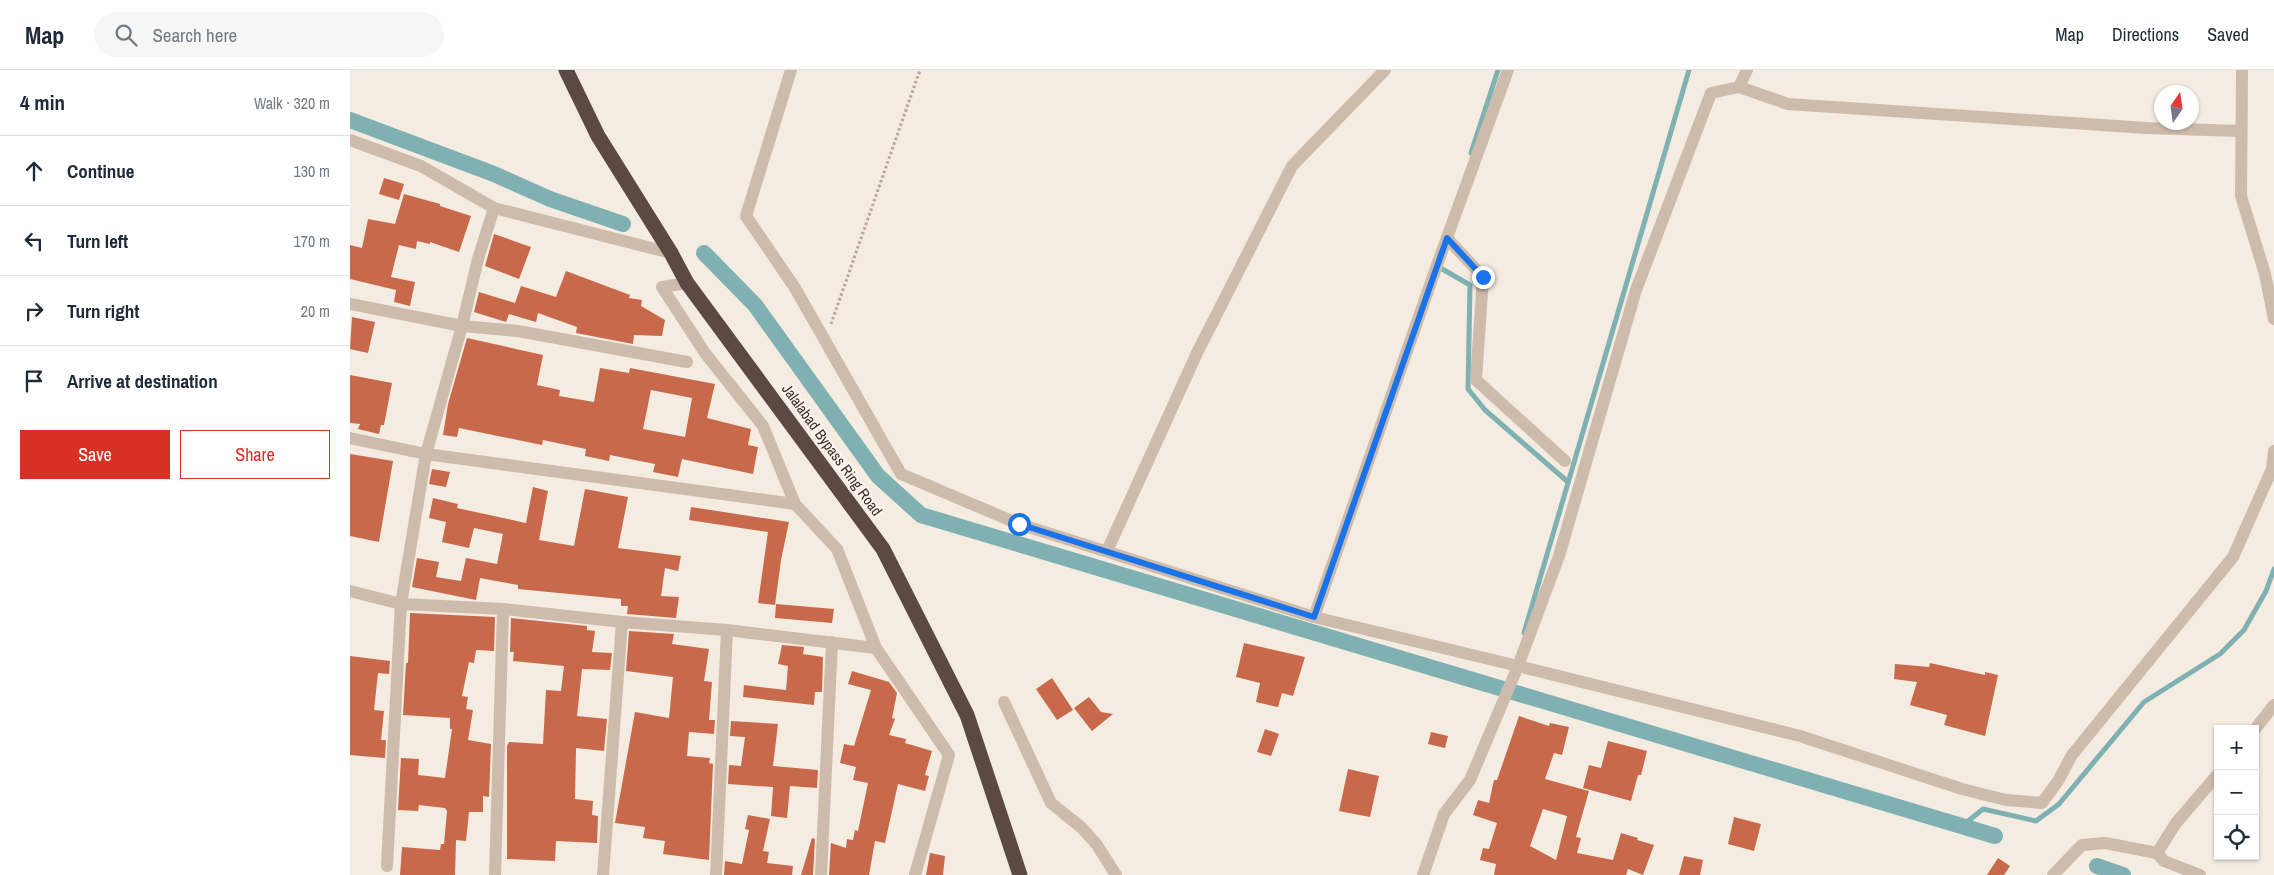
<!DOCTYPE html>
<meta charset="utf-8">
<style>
body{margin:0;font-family:"Archivo Narrow",sans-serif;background:#f6f6f7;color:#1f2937}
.controls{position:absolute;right:15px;bottom:15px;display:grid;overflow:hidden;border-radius:0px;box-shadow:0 1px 4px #0004}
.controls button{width:45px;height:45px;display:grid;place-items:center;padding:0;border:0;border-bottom:1px solid #e0e1e3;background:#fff;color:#1f2937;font:25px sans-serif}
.compass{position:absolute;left:1804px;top:15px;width:45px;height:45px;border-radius:50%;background:#fff;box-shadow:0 1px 4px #0004;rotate:13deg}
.stop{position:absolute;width:15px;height:15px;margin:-11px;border:4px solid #1a73e8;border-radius:50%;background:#fff}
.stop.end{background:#1a73e8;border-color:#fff;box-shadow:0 1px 5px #0008}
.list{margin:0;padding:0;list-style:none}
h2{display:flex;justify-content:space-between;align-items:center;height:65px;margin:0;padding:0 20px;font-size:21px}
h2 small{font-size:16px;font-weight:400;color:#747a83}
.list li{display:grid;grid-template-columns:32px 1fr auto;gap:15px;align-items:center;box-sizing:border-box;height:70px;padding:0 20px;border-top:1px solid #e0e1e3}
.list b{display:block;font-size:19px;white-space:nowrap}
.list em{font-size:16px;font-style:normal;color:#747a83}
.actions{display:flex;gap:10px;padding:15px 20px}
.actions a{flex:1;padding:11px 0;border:1px solid #d93025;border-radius:0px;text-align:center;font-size:18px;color:#d93025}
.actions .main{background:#d93025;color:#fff}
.icon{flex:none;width:28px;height:28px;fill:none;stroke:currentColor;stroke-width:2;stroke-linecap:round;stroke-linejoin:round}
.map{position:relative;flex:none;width:1924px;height:805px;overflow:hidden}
header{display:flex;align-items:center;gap:30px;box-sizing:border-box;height:70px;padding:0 25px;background:#fff;border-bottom:1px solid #e0e1e3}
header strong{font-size:24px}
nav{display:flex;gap:28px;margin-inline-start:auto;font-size:18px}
.search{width:350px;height:45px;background:#f6f6f7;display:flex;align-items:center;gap:12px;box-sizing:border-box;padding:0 18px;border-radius:28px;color:#747a83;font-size:19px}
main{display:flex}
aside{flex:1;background:#fff}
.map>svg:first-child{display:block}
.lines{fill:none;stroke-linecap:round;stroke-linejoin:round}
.stream{stroke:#7fb0b2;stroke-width:5}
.canal{stroke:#7fb0b2;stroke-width:16}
.building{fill:#c8694b;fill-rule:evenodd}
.path{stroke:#b9a596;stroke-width:3;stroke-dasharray:2.5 2.5;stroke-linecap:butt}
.street{stroke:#cdbbac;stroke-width:12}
.highway{stroke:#5c4a42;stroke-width:15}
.route{stroke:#1a73e8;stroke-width:6}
.labels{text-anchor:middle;stroke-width:4.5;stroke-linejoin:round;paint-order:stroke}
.street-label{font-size:15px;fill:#3b302b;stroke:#fbf5ee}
</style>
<header>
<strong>Map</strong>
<div class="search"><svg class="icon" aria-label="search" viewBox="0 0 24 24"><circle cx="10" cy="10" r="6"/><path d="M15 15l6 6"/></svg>Search here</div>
<nav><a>Map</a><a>Directions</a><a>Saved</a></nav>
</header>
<main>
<aside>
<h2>4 min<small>Walk · 320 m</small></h2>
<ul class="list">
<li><svg class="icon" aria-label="ahead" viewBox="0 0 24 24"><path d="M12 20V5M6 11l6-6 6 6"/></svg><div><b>Continue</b></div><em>130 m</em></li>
<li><svg class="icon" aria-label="left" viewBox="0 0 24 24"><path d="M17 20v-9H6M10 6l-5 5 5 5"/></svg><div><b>Turn left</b></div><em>170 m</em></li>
<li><svg class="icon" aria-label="right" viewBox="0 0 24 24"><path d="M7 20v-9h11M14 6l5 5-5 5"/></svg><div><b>Turn right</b></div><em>20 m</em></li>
<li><svg class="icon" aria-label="arrive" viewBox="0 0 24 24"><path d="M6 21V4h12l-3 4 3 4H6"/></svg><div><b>Arrive at destination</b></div></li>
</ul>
<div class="actions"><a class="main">Save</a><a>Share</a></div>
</aside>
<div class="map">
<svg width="1924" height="805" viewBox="0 0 1924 805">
<rect width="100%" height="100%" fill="#f4ebe1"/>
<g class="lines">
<g class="stream">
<path d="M 1121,83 L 1148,0"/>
<path d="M 1087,196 L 1120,215 L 1118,319 L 1135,340 L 1218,412"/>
<path d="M 1174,563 L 1339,0"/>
<path d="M 1612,756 L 1633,739 L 1686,751 L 1709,734 L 1794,632 L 1870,584 L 1894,560 L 1916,521 L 1924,499"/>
</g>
<g class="canal">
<path d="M 0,50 L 144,104 L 200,129 L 273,154"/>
<path d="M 354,183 L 405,235 L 528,406 L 571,445 L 1645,766"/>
<path d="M 1747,796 L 1773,805"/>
</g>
</g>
<g class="building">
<path d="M 34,108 L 54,114 L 49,130 L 29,124 Z"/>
<path d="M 54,124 L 90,134 L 90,136 L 121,146 L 109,182 L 80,172 L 80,174 L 67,171 L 66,179 L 49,175 L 41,207 L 65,212 L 60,236 L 44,232 L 46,220 L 0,209 L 0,175 L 12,178 L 18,149 L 45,154 Z"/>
<path d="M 144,164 L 181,177 L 169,209 L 135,196 Z"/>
<path d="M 216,201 L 280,225 L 279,228 L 292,230 L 291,236 L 315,250 L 312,266 L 284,265 L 283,274 L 226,263 L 227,257 L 188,243 L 186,252 L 159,244 L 156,252 L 124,242 L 129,222 L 165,233 L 171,216 L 206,227 Z"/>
<path d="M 2,247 L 25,252 L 18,283 L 0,279 Z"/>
<path d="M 117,268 L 193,285 L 187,315 L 210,320 L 209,326 L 244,332 L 250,298 L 279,303 L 280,298 L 365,314 L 357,348 L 401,359 L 398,375 L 408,377 L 403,404 L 332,389 L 328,407 L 303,402 L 305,394 L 260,385 L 259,391 L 235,386 L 236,379 L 193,370 L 192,375 L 109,358 L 107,367 L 93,365 L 98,334 ZM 301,320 L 342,328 L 335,367 L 293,359 Z"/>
<path d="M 0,305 L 42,313 L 34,355 L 31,355 L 29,364 L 8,359 L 10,354 L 0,353 Z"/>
<path d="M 0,384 L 43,391 L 29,472 L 0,466 Z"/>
<path d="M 82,399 L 100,402 L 96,417 L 79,414 Z"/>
<path d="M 183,417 L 198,421 L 189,470 L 224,476 L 235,419 L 278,427 L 268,478 L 331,486 L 328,501 L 315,498 L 311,526 L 329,527 L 326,548 L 277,544 L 278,536 L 271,536 L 271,529 L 168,519 L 168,515 L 130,508 L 126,530 L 62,517 L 67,488 L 89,492 L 86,507 L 111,511 L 116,488 L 147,494 L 153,464 L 124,458 L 119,478 L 92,472 L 96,452 L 79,448 L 83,428 L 108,434 L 107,438 L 176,453 Z"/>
<path d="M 341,437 L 439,452 L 431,490 L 425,535 L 408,533 L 418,462 L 339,450 Z"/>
<path d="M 426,534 L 484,539 L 482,553 L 425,548 Z"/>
<path d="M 60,543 L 145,547 L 144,581 L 126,580 L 124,593 L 119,592 L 112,626 L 118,627 L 116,639 L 123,640 L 118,670 L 141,674 L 139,727 L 133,726 L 133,742 L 119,742 L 116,771 L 106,770 L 105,805 L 50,805 L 52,777 L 90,780 L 91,774 L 94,774 L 97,741 L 95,738 L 69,735 L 68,741 L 48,740 L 51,688 L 69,689 L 68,705 L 95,708 L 102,659 L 100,659 L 100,648 L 53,645 L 56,593 L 58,593 Z"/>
<path d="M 161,548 L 237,556 L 237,560 L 245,561 L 242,582 L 262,583 L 260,600 L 232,599 L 227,646 L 257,649 L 254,681 L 226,678 L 225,729 L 243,731 L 242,745 L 248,746 L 247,773 L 206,771 L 205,791 L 157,789 L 157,676 L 159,672 L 193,674 L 196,620 L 211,621 L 214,596 L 163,591 L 164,582 L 160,582 Z"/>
<path d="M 279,561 L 324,564 L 322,574 L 359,579 L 354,611 L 362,612 L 359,650 L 365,650 L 364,664 L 339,662 L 337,686 L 360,688 L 359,693 L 363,694 L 359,790 L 313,784 L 315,771 L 293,768 L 295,757 L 265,753 L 285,642 L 319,648 L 323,607 L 276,601 Z"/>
<path d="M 894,573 L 955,587 L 943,626 L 932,623 L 928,637 L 906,632 L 910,613 L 886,607 Z"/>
<path d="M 432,575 L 454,577 L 453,584 L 473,587 L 472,622 L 465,622 L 464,635 L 393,627 L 394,615 L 436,620 L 438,596 L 428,594 Z"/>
<path d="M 0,586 L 40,591 L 39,604 L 28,603 L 24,640 L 34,641 L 31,670 L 36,670 L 35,688 L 0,685 Z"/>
<path d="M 1580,593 L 1635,605 L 1635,602 L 1648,605 L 1635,666 L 1594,655 L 1597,645 L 1560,635 L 1567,612 L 1544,609 L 1545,594 L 1579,597 Z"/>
<path d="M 502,601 L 539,612 L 547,623 L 542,648 L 545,649 L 539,665 L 556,669 L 555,673 L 582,681 L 575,705 L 579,706 L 575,721 L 548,714 L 535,773 L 525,771 L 519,805 L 479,805 L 481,773 L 496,778 L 497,769 L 503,770 L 505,760 L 508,761 L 518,713 L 503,710 L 506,697 L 490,693 L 494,674 L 504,676 L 521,620 L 498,614 Z"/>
<path d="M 702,608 L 723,640 L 707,650 L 686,619 Z"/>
<path d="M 739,627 L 751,642 L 763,644 L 742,661 L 724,638 Z"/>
<path d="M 1169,646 L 1199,656 L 1200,653 L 1219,657 L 1212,685 L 1204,683 L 1195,709 L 1239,721 L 1226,767 L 1231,768 L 1227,783 L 1263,790 L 1271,763 L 1288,768 L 1287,770 L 1304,775 L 1293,805 L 1278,799 L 1276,805 L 1144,805 L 1146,794 L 1130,790 L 1133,778 L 1139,779 L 1147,753 L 1123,745 L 1128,730 L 1139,733 L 1144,710 L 1147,710 ZM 1193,739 L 1217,746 L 1206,790 L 1180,776 Z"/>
<path d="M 381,651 L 428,654 L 423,696 L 468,700 L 467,718 L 440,716 L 437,748 L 421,746 L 423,717 L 378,714 L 379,695 L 391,696 L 395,667 L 380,666 Z"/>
<path d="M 915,659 L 929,664 L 921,686 L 907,682 Z"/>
<path d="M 1081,662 L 1098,666 L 1095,678 L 1078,674 Z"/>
<path d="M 1258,671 L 1297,681 L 1291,705 L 1288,705 L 1281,731 L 1233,718 L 1239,695 L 1251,698 Z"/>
<path d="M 998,699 L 1029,706 L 1020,747 L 989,741 Z"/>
<path d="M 398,745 L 420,749 L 413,781 L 419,782 L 417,793 L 443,796 L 442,805 L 374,805 L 375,791 L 392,794 L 399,760 L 395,759 Z"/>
<path d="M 1384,747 L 1411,754 L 1404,781 L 1378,774 Z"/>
<path d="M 462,768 L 465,769 L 463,805 L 451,805 Z"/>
<path d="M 580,783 L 595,786 L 593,805 L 576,805 Z"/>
<path d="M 1334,786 L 1353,790 L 1350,805 L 1329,805 Z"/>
<path d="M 1648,788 L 1660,796 L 1654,805 L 1637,805 Z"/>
</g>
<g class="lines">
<path class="path" d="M 481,254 L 570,0"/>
<g class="street">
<path d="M 441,0 L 396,146 L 445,218 L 551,404 L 669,454 L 964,547 L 1168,596 L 1120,710 L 1094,744 L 1073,805"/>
<path d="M 1397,0 L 1389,17 L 1361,23 L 1286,220 L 1209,486 L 1168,596 L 1450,666 L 1612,719 L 1656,730 L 1692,733 L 1708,711 L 1722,685 L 1883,487 L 1922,399 L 1924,381"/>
<path d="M 1892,0 L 1891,126 L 1915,204 L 1924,249"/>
<path d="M 1389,17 L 1438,34 L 1796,58 L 1891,61"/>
<path d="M 0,70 L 71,96 L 144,138 L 321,183"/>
<path d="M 1097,168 L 1133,207 L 1126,310 L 1215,391"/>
<path d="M 337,213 L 312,217 L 355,283 L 413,356 L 445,434 L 487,479 L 526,578 L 599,685 L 565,805"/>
<path d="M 0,234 L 112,256 L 168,261 L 337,292"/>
<path d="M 0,368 L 76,384 L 445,434"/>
<path d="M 757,481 L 847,283 L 942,96 L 1035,0"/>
<path d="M 0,521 L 51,534 L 153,539 L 272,552 L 377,560 L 526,578"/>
<path d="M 964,547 L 1087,195 L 1158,0"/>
<path d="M 654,632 L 701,733 L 732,758 L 747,775 L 766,805"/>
<path d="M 1905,659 L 1924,635"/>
<path d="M 37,796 L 51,534 L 76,384 L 112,256 L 128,189 L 144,138"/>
<path d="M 145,805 L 153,539"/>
<path d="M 253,805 L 272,552"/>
<path d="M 366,805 L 377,560"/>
<path d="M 471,805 L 482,572"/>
<path d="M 1703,805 L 1732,775 L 1755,773 L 1807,783"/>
<path d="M 1850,805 L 1814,791 L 1807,783 L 1826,753 L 1868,704"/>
</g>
<path class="highway" d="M 216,0 L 248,66 L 321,183 L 337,213 L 533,479 L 617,645 L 670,805"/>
</g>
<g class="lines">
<path class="route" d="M 669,454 L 964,547 L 1097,168 L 1133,207"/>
</g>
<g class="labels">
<g class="street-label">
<text transform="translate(482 380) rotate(54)" y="5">Jalalabad Bypass Ring Road</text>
</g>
</g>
</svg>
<div class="controls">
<button>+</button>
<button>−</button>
<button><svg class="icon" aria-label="locate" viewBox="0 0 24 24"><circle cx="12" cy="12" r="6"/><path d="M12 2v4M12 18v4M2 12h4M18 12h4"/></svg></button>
</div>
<svg class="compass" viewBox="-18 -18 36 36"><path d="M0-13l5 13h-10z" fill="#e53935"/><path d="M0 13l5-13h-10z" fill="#747a83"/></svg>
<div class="stop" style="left:669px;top:454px"></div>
<div class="stop end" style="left:1133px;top:207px"></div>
</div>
</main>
